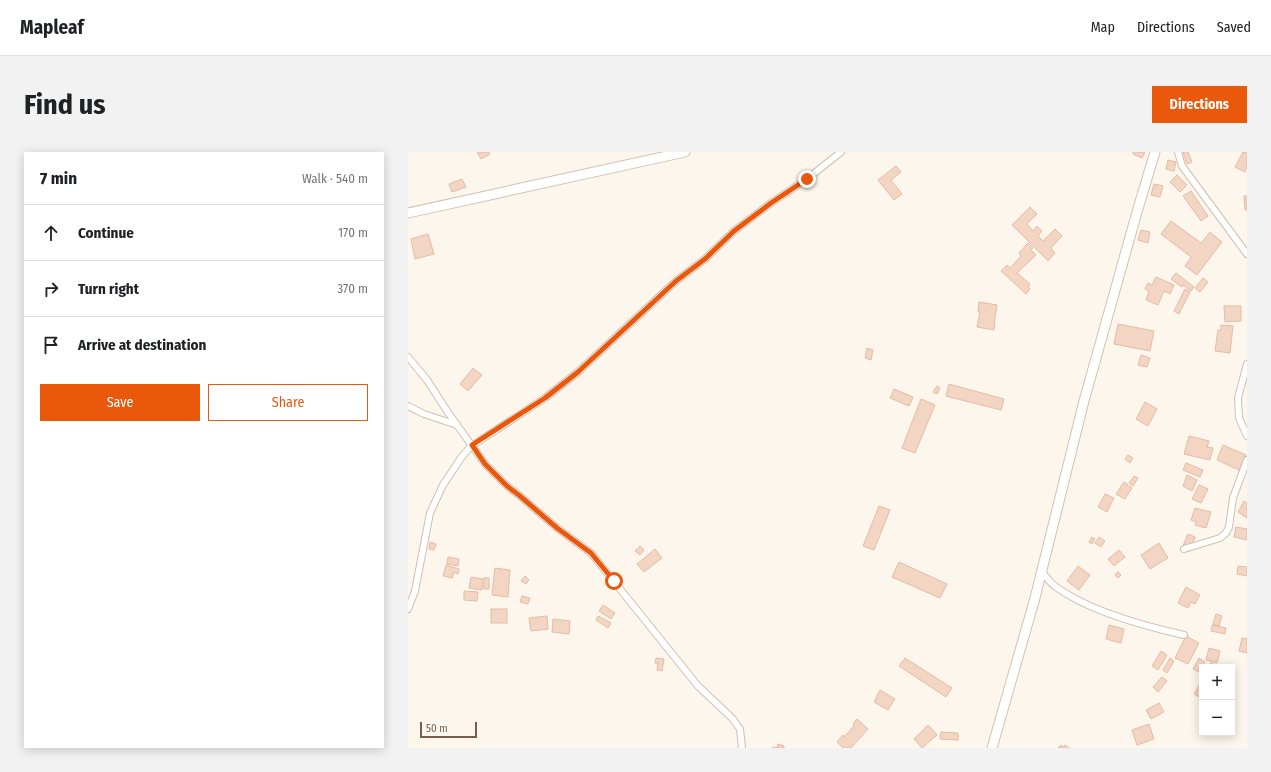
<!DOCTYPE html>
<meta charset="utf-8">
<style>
body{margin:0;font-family:"Fira Sans Condensed",sans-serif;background:#f2f2f2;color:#202124}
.controls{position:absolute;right:12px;bottom:12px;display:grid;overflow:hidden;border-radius:0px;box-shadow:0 2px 10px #0003}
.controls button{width:36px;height:36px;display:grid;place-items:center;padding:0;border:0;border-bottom:1px solid #e0e0e0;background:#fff;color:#202124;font:20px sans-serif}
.scale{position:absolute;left:12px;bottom:10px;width:57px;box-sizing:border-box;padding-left:4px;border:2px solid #7a5c4d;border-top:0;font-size:11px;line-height:14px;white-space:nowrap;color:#7a5c4d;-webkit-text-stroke:3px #fffaf3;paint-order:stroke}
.stop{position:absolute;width:12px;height:12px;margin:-9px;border:3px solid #ea580c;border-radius:50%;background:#fff}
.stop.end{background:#ea580c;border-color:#fff;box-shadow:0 1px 4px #0008}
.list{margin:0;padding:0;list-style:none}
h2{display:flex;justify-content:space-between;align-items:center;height:52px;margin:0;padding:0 16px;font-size:17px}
h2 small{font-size:13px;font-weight:400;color:#757577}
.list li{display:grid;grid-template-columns:26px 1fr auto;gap:12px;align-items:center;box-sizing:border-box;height:56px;padding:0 16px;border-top:1px solid #e0e0e0}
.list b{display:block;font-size:15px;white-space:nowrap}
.list em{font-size:13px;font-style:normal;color:#757577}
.actions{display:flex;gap:8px;padding:12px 16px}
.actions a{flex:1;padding:9px 0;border:1px solid #ea580c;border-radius:0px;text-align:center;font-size:14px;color:#ea580c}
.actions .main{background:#ea580c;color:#fff}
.icon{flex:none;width:22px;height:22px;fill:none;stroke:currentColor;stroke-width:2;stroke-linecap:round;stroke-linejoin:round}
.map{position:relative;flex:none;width:839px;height:596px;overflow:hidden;border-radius:0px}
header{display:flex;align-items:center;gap:24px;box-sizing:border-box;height:56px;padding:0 20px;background:#fff;border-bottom:1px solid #e0e0e0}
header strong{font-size:19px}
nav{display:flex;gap:22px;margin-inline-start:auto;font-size:14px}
.intro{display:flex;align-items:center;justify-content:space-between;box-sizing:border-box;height:96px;padding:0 24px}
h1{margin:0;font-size:28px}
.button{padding:10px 18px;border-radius:0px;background:#ea580c;color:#fff;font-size:14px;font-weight:700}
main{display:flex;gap:24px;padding:0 24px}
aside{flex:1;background:#fff;border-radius:0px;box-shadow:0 2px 10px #0003}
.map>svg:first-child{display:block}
.building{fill:#f3d5c3;stroke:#e6bba3}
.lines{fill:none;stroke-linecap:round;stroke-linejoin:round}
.street-casing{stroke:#d1beb0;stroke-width:8}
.secondary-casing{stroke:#d6c0b0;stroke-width:11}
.street{stroke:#fff;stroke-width:6}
.secondary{stroke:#fff;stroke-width:9}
.route{stroke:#ea580c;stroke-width:5}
</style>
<header>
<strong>Mapleaf</strong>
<nav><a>Map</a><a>Directions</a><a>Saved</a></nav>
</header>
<div class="intro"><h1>Find us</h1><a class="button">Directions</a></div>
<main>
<aside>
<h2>7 min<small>Walk · 540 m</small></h2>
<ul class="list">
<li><svg class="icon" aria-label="ahead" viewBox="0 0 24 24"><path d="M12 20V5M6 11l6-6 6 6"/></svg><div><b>Continue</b></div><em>170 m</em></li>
<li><svg class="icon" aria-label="right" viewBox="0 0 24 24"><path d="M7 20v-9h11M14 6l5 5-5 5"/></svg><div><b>Turn right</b></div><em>370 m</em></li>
<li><svg class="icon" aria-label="arrive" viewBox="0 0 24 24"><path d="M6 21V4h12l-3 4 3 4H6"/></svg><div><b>Arrive at destination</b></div></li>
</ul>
<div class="actions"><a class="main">Save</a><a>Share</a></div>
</aside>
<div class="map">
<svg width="839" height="596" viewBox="0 0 839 596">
<rect width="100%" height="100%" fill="#fdf6ec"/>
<g class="building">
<path d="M 69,0 L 81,0 L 82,2 L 73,7 Z"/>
<path d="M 725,0 L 737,0 L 734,6 L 725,2 Z"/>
<path d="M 775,0 L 780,0 L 784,10 L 779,12 Z"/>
<path d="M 835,0 L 839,1 L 839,15 L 837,20 L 827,15 Z"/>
<path d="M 760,8 L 768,10 L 766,19 L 758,17 Z"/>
<path d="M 488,14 L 493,20 L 483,28 L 494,42 L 486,48 L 470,28 Z"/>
<path d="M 769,23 L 779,33 L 772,40 L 762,30 Z"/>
<path d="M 54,27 L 58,35 L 44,40 L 41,32 Z"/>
<path d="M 746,32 L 755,34 L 752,45 L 743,43 Z"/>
<path d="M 783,39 L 800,64 L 793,69 L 775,44 Z"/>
<path d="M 836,44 L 839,44 L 839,58 L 837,58 Z"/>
<path d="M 622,55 L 629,62 L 619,72 L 625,79 L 629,74 L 634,79 L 630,84 L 635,89 L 647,77 L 654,84 L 643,96 L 647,101 L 640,109 L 604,73 Z"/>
<path d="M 763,69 L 793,91 L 802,80 L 814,90 L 789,123 L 777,114 L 783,105 L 753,82 Z"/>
<path d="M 733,78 L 742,80 L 740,91 L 730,88 Z"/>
<path d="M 20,82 L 26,102 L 7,107 L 3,87 Z"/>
<path d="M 620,91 L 625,96 L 623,98 L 628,103 L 609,121 L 622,132 L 620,135 L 622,137 L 618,142 L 593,119 L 599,113 L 602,116 L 613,104 L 611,101 Z"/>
<path d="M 768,121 L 786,135 L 783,139 L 775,133 L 774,135 L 763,127 Z"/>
<path d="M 748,125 L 766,133 L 762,142 L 756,139 L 750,153 L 738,148 L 741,139 L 737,137 L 740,131 L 744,133 Z"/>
<path d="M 795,126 L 800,130 L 792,140 L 787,136 Z"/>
<path d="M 777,137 L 782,140 L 771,162 L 766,159 Z"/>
<path d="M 571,150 L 589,153 L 586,172 L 587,172 L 586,178 L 569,175 L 572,160 L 570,160 Z"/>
<path d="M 816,154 L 833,154 L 833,169 L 817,170 Z"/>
<path d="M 710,172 L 746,179 L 742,199 L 706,192 Z"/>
<path d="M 813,173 L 825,174 L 822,201 L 807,199 L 810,178 L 813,178 Z"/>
<path d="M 459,196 L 465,198 L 463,208 L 457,206 Z"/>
<path d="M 733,203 L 742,206 L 739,215 L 730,213 Z"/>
<path d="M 65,216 L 74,223 L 60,239 L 52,232 Z"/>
<path d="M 541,232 L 596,247 L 593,258 L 538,244 Z"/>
<path d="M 529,234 L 532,236 L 529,242 L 525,240 Z"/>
<path d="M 486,237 L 505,245 L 501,254 L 482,246 Z"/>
<path d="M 513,247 L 527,253 L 507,301 L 494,296 Z"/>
<path d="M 737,250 L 749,257 L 740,274 L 728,267 Z"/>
<path d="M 781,284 L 801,289 L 799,295 L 805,296 L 802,308 L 776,302 Z"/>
<path d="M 815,293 L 838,303 L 831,318 L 809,308 Z"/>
<path d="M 720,303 L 725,306 L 722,311 L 717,307 Z"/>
<path d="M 778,311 L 795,318 L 792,325 L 775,318 Z"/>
<path d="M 779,323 L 789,328 L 784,339 L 775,334 Z"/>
<path d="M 726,324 L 730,326 L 725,334 L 721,331 Z"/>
<path d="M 716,330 L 724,336 L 717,347 L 708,342 Z"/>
<path d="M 791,333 L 800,337 L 793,351 L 784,347 Z"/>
<path d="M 697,342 L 706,346 L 699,360 L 690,355 Z"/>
<path d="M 836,349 L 839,351 L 839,366 L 830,360 Z"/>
<path d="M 471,354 L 482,358 L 466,398 L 455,394 Z"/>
<path d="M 787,356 L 803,360 L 798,376 L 787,373 L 788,370 L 783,368 Z"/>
<path d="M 828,375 L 839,377 L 839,388 L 826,385 Z"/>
<path d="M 780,382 L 787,385 L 781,400 L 774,396 Z"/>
<path d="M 684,385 L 687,387 L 684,392 L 681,390 Z"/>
<path d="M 691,385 L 697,389 L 693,395 L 687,391 Z"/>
<path d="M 22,390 L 28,392 L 26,398 L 21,397 Z"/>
<path d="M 751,391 L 760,406 L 742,417 L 733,403 Z"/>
<path d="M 232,394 L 236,398 L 232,403 L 227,399 Z"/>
<path d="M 247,397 L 254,406 L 236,420 L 229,412 Z"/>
<path d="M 711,398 L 717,405 L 706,414 L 700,407 Z"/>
<path d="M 40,405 L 51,407 L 50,414 L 39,412 Z"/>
<path d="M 491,410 L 539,432 L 532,446 L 484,425 Z"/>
<path d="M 38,413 L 51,417 L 50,422 L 46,420 L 44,426 L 35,424 Z"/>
<path d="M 670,414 L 682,423 L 671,438 L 659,429 Z"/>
<path d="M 830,414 L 839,415 L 839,424 L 829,422 Z"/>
<path d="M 87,416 L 102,418 L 100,445 L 84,443 Z"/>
<path d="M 710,420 L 713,423 L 710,426 L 707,423 Z"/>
<path d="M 117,424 L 121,428 L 118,432 L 113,429 Z"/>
<path d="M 63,425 L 75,427 L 74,438 L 61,436 Z"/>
<rect x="76" y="426" width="5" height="11"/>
<path d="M 778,435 L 792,443 L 787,452 L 783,450 L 780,456 L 770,451 Z"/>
<path d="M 56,439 L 70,440 L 69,449 L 56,448 Z"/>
<path d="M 114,444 L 122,446 L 120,452 L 112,450 Z"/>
<path d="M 195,453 L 207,461 L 203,467 L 191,459 Z"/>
<rect x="83" y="457" width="16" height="14"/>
<path d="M 808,462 L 814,464 L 811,474 L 805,472 Z"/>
<path d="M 139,464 L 140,477 L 123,479 L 121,466 Z"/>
<path d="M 190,464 L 203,471 L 200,476 L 188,468 Z"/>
<path d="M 145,467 L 162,469 L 161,482 L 144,480 Z"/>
<path d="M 701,473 L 716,477 L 713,491 L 698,487 Z"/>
<path d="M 804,473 L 818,476 L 817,482 L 803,479 Z"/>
<path d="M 778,484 L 791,491 L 780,512 L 767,506 Z"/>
<path d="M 839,485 L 839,501 L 831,499 L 834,486 L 839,487 Z"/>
<path d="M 801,496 L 812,499 L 809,511 L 798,508 Z"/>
<path d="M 753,499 L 759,503 L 750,518 L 744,514 Z"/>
<path d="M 248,506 L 256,507 L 254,519 L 249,518 L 250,511 L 247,511 Z"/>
<path d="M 497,506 L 544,536 L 538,545 L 491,514 Z"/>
<path d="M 762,506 L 766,509 L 759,521 L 755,518 Z"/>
<path d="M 791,506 L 797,510 L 791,520 L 785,517 Z"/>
<path d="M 803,511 L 811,515 L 801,515 Z"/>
<path d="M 754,525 L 759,529 L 750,540 L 745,535 Z"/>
<path d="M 794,529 L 794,544 L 793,546 L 786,542 Z"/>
<path d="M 472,538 L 487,547 L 480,558 L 466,550 Z"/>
<path d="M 751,551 L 756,560 L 743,567 L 738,558 Z"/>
<path d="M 449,567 L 460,577 L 443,596 L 435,596 L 429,590 L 435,583 L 436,585 L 446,574 L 445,572 Z"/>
<path d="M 741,572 L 746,587 L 729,593 L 724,578 Z"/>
<path d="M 520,573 L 529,583 L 514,596 L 506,587 Z"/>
<path d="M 533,580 L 550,581 L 550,588 L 532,587 Z"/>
<path d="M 370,592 L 376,594 L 376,596 L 364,596 L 365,595 L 369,596 Z"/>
<path d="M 653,593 L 655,595 L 657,593 L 661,596 L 650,596 Z"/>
</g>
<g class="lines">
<g class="street-casing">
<g id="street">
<path d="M 770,0 L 774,14 L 839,102"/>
<path d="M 0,205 L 19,228 L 39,259 L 77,312 L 99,334 L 112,344 L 149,376 L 183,401 L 290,534 L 324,566 L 332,577 L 334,596"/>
<path d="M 839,212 L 830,246 L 831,266 L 839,284"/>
<path d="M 0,254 L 16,262 L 49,273"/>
<path d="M 776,397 L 812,386 L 818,381 L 821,375 L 825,346 L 839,308"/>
<path d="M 633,419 C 638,424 642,431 648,435 C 681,459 736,474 776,483"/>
<path d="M 0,457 L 7,439 L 22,361 L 35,333 L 53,306 L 62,295 L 137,246 L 170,220 L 268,129 L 297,107 L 326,79 L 363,51 L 399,27 L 433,0"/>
</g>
</g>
<g class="secondary-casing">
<g id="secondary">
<path d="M 0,61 L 277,0"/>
<path d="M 584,596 L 627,446 L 676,249 L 729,60 L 747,0"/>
</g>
</g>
<use href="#street" class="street"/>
<use href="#secondary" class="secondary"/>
</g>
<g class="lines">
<path class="route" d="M 206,429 L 183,401 L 149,376 L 112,344 L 99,334 L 77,312 L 64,293 L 137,246 L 170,220 L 268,129 L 297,107 L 326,79 L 363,51 L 399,27"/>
</g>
</svg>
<div class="controls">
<button>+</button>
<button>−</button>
</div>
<div class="scale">50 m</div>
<div class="stop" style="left:206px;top:429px"></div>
<div class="stop end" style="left:399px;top:27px"></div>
</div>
</main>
